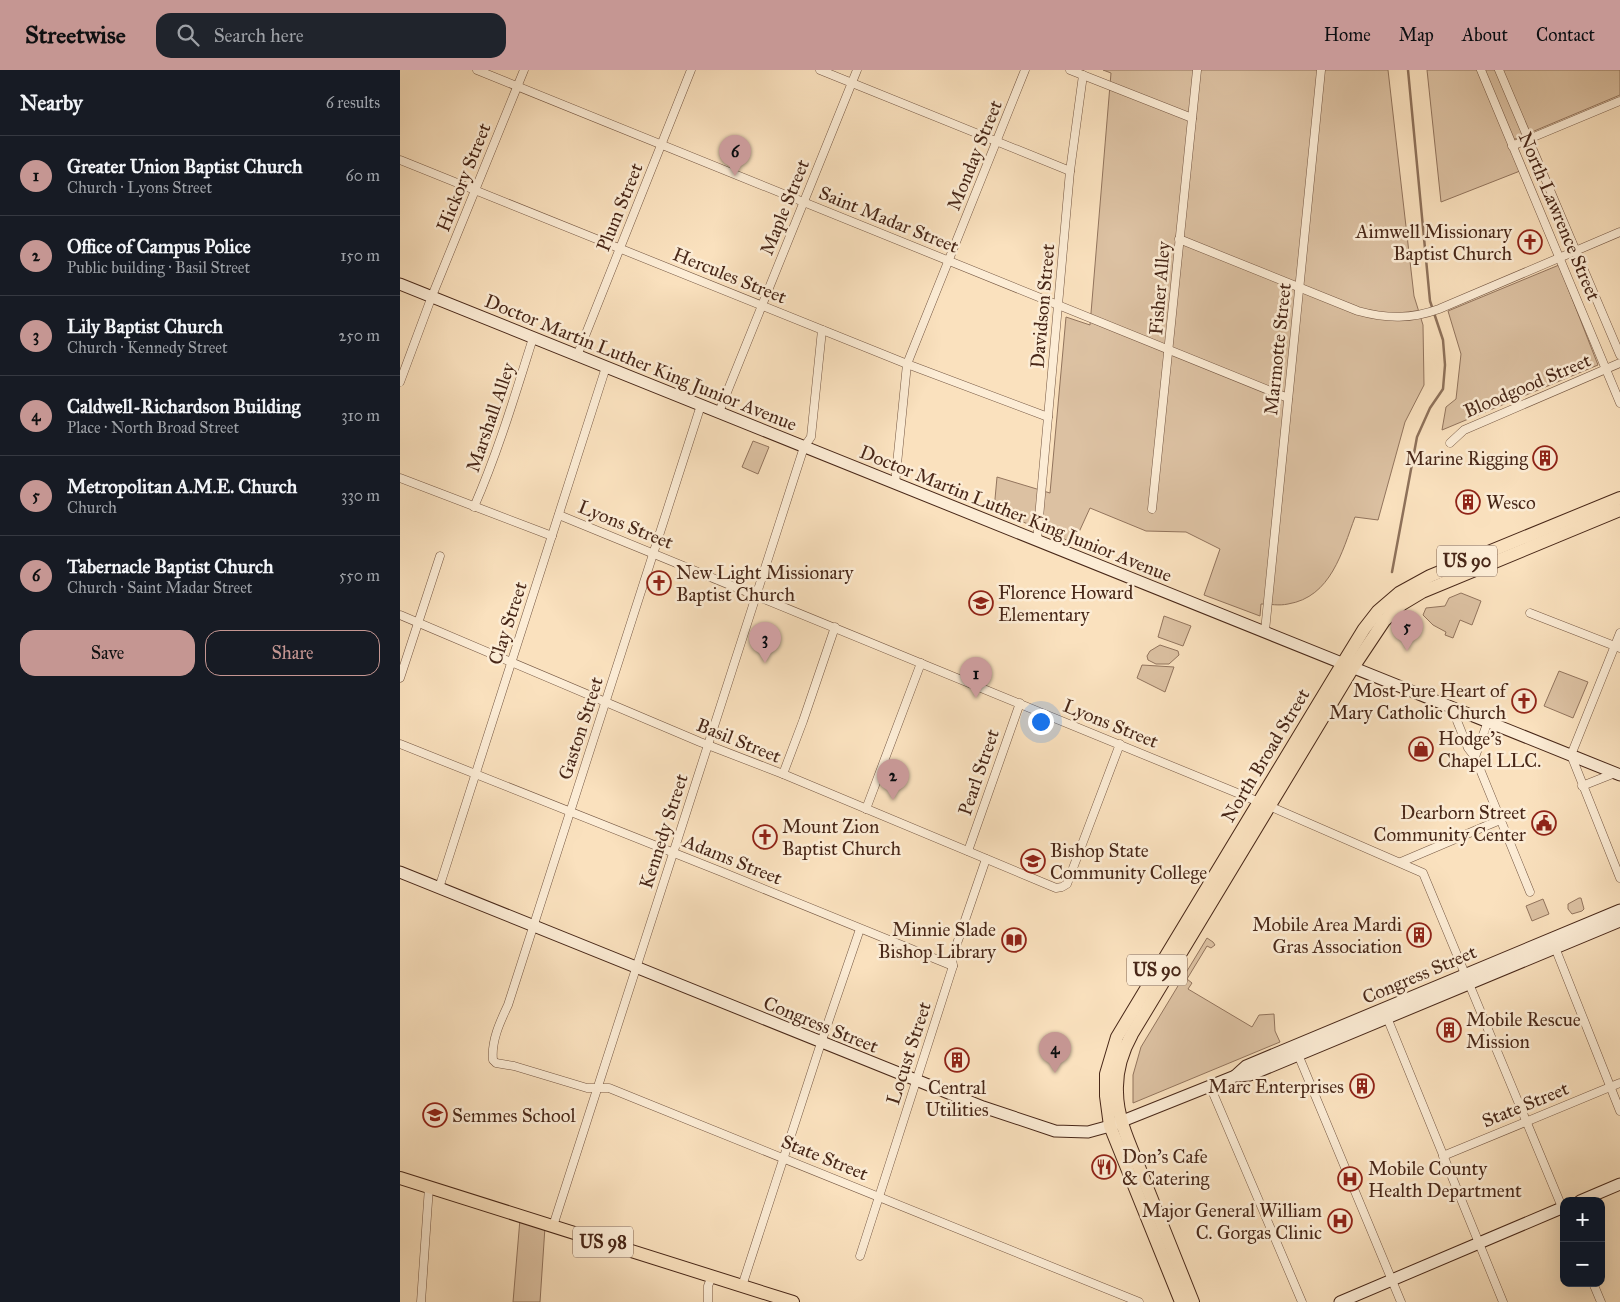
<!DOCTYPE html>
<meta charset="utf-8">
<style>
body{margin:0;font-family:"IM FELL Great Primer",serif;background:#20242c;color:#f1f3f6}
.controls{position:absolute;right:15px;bottom:15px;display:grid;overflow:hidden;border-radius:10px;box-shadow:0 5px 20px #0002}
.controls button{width:45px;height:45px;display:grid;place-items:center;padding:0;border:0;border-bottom:1px solid #363941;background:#171b24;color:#f1f3f6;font:25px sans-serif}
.you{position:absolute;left:640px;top:651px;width:18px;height:18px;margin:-12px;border:4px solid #fff;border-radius:50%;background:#1a73e8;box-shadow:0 0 0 8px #1a73e833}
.badge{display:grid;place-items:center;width:32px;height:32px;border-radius:50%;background:#c59692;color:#111;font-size:16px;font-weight:700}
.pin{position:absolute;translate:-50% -41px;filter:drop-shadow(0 1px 2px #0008)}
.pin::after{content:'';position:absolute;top:26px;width:18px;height:15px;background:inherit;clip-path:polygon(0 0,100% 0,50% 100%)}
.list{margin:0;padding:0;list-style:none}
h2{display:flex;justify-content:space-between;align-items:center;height:65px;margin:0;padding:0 20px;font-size:21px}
h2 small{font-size:16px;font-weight:400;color:#9ea1a6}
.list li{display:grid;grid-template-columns:32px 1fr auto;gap:15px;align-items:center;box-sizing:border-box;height:80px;padding:0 20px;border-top:1px solid #363941}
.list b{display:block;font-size:19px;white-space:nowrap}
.list p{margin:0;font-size:16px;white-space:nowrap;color:#9ea1a6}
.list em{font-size:16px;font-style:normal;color:#9ea1a6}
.actions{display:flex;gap:10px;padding:15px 20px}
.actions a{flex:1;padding:11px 0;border:1px solid #c59692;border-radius:15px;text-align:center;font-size:18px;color:#c59692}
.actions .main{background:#c59692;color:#111}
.icon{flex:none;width:28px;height:28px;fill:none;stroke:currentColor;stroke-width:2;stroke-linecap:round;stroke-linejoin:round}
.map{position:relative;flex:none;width:1220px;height:1232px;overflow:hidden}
header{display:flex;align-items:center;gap:30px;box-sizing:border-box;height:70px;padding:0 25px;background:#c59692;color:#111}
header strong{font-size:24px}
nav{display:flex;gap:28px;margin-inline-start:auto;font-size:18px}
.search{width:350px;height:45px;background:#20242c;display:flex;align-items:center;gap:12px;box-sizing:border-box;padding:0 18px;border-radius:15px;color:#9ea1a6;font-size:19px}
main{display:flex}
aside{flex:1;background:#171b24}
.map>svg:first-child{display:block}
.green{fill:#dcc1a2;stroke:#92745d}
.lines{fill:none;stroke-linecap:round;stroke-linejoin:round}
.stream{stroke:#8e715a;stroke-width:2.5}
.street-casing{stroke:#745642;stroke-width:9}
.secondary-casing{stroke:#482718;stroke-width:13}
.primary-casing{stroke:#482718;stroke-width:14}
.street{stroke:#fcecd5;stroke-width:8}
.secondary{stroke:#fcecd5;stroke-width:11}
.primary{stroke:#fae1be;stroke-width:12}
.labels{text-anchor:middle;stroke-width:5;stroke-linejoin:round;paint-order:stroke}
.shield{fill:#fcecd5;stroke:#7e6251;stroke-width:1}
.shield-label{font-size:18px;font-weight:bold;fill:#482718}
.street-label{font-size:19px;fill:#482718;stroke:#fcecd5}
.poi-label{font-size:19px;fill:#482718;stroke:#fcecd5;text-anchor:start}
</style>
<header>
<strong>Streetwise</strong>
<div class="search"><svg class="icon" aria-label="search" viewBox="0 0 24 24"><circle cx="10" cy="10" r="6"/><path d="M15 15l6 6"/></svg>Search here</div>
<nav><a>Home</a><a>Map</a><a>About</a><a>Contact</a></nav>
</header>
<main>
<aside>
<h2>Nearby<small>6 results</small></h2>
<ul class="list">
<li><span class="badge">1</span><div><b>Greater Union Baptist Church</b><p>Church · Lyons Street</p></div><em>60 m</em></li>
<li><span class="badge">2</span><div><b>Office of Campus Police</b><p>Public building · Basil Street</p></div><em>150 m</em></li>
<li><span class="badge">3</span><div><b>Lily Baptist Church</b><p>Church · Kennedy Street</p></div><em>250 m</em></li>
<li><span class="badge">4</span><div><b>Caldwell-Richardson Building</b><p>Place · North Broad Street</p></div><em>310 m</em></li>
<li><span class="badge">5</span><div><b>Metropolitan A.M.E. Church</b><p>Church</p></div><em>330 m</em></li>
<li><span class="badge">6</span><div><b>Tabernacle Baptist Church</b><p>Church · Saint Madar Street</p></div><em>550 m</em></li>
</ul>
<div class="actions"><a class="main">Save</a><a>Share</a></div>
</aside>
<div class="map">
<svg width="1220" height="1232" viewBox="0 0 1220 1232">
<rect width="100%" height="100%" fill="#fae1be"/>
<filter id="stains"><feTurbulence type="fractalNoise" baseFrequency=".004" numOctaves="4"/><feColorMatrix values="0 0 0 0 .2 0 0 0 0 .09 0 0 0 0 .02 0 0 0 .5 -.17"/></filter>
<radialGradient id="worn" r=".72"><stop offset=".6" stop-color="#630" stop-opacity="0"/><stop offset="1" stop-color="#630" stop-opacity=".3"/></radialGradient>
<g class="green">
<path d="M 703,0 L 988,0 L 1014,226 L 1023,255 L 1024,315 L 1005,352 L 978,450 L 955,447 C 942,482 931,527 888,534 C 879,536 870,534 861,534 L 860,546 L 804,525 L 820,479 L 786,462 L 746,461 L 690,438 L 674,473 L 594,440 L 597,407 L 650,423 L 666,247 L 690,255 L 711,3 Z"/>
<path d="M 1027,0 L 1220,0 L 1220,25 L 1108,72 L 1120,101 L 1041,132 Z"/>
<path d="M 1159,195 L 1198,295 L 1042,360 L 1046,337 L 1056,329 L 1061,284 L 1048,241 Z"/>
<path d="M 353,371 L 369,377 L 358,404 L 342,397 Z"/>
<path d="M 1061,523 L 1081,531 L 1072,555 L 1060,550 L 1053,568 L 1045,565 L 1046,562 L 1033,555 L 1023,545 L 1026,538 L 1045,536 L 1049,528 Z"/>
<path d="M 764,546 L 791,556 L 783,576 L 758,567 Z"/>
<path d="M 760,575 L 778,581 L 779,585 L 769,594 L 756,594 L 748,590 L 747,586 L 750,581 Z"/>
<path d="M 742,595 L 774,597 L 765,622 L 737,608 Z"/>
<path d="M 1159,601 L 1188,612 L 1173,648 L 1144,636 Z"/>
<path d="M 1179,828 L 1181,828 L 1184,839 L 1182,841 L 1172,844 L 1168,839 L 1168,834 Z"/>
<path d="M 1143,829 L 1149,844 L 1132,851 L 1126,836 Z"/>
<path d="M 807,868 L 813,872 L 815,875 L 811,878 L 807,876 L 787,909 L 792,913 L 788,919 L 852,957 L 859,945 L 874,944 L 875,961 L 880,972 L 733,1033 L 733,1005 L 741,977 Z"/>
<path d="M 120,1149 L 145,1157 L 140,1232 L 113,1232 Z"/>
</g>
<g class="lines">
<path class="stream" d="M 992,502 L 1017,367 L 1030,338 L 1043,319 L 1045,295 L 1043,270 L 1030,231 L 1008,0"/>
<g class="street-casing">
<g id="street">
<path d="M 77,0 L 888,328"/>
<path d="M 420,0 L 670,101"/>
<path d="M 670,0 L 792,48"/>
<path d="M 1081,0 L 1220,333"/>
<path d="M 1099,0 L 1220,285"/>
<path d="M 1112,76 L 1220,31"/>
<path d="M 0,90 L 507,294 L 648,347"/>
<path d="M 779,169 L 958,241 C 987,249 1012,249 1039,239 L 1220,162"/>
<path d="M 177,286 L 291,0"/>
<path d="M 0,312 L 32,226 L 124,0"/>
<path d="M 301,335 L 108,935 C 100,952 91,971 93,990 L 96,993 L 114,996 L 187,1018 L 209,1018 L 739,1232"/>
<path d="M 319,342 L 457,0"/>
<path d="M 1050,373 L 1064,360 L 1220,293"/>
<path d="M 0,408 L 152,466"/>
<path d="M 495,414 L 507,294 L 625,0"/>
<path d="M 74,437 C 98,382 115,325 133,268"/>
<path d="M 752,439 L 797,0"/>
<path d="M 159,445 L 869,736 L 1023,803 L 1164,1142"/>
<path d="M 637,470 L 670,101 L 683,5"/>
<path d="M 1130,543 L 1220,578"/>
<path d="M 0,545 L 300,672 L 383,704 L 656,818 L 662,817 L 667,814 L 720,674"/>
<path d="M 865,561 L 921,0"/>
<path d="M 1220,563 L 1171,685 L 1220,808"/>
<path d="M 0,608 L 40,486"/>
<path d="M 1051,636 L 1068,678 L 1075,687"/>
<path d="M 1088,651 L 1075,687 L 1130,822"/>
<path d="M 0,674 L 322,802 L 553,896"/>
<path d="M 383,704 L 403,651 L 435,557"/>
<path d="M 1182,716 L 1215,703"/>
<path d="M 466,739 L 521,593"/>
<path d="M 568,781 L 620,633"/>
<path d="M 1001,792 L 1100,750"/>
<path d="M 39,818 L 206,297"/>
<path d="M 1154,875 L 1220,1041"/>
<path d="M 986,945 L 1103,1232"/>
<path d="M 897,982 L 1001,1232"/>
<path d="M 810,1016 L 902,1232"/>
<path d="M 1043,1086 L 1220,1013"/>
<path d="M 153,1156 L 404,377 L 411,367 L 422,260"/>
<path d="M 460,1186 L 553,896 L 552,888 L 586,789"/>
<path d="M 1193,1213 L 1201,1232"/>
<path d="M 342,1216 L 421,973 L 460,859"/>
<path d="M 21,1232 L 29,1117"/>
<path d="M 308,1232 L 308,1216 L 312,1206"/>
</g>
</g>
<g class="secondary-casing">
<g id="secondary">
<path d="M 0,214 L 1220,705"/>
<path d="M 0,802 L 583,1037 L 655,1061 L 688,1062 L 710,1056 L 835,1006 L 850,1005 L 1220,851"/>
<path d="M 835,1006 L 846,996 L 1220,840"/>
<path d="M 1180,1131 L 1220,1114"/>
<path d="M 940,1232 L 1164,1137"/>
</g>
</g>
<g class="primary-casing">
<g id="primary">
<path d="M 0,1108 L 393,1232"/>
<path d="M 781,1232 L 710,1056 L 706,1026 L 706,1004 L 717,967 L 935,606 L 964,559 L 978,541 L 999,523 L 1030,506 L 1220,428"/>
<path d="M 793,1232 C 776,1189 758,1145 741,1102 C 731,1077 717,1049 717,1022 C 716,1001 722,982 732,964 L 954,596 L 984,551 L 1002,534 L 1022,522 L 1220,440"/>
</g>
</g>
<use href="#street" class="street"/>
<use href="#secondary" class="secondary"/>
<use href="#primary" class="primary"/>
</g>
<defs>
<g id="church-ring" transform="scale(1.25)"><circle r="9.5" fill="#fcecd5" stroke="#8f2418" stroke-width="1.5"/><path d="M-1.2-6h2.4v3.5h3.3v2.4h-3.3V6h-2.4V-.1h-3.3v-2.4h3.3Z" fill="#8f2418"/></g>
<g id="building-ring" transform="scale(1.25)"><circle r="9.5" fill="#fcecd5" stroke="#8f2418" stroke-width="1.5"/><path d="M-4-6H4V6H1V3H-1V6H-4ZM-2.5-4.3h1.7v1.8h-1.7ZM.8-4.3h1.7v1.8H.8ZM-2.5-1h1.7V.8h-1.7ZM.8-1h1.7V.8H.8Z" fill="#8f2418"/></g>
<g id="school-ring" transform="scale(1.25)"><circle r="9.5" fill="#fcecd5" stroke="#8f2418" stroke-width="1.5"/><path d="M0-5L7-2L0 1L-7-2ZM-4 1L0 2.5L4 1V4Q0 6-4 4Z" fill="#8f2418"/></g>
<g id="shop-ring" transform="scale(1.25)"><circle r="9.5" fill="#fcecd5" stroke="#8f2418" stroke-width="1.5"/><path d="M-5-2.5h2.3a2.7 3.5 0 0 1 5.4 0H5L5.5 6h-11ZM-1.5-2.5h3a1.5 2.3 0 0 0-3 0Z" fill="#8f2418"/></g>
<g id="civic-ring" transform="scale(1.25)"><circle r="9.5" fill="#fcecd5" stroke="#8f2418" stroke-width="1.5"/><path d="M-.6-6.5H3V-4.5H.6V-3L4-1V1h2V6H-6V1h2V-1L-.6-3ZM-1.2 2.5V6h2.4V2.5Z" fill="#8f2418"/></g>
<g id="university-ring" transform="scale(1.25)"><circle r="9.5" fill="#fcecd5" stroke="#8f2418" stroke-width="1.5"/><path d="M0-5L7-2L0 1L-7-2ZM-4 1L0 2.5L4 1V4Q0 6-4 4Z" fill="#8f2418"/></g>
<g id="library-ring" transform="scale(1.25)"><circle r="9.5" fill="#fcecd5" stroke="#8f2418" stroke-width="1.5"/><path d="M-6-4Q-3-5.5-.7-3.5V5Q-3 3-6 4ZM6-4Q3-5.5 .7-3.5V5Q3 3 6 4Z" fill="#8f2418"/></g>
<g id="restaurant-ring" transform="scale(1.25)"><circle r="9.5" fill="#fcecd5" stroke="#8f2418" stroke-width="1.5"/><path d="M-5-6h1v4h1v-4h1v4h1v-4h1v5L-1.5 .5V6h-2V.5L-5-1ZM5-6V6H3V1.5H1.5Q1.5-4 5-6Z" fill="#8f2418"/></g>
<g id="hospital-ring" transform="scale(1.25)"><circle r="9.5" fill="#fcecd5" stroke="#8f2418" stroke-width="1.5"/><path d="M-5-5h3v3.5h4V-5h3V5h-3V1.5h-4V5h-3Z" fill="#8f2418"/></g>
</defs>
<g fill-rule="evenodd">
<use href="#church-ring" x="1130" y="172"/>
<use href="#building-ring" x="1145" y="388"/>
<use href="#building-ring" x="1068" y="432"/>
<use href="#church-ring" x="259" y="513"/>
<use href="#school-ring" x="581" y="533"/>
<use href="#church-ring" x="1124" y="631"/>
<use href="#shop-ring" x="1021" y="679"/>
<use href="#civic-ring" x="1144" y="753"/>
<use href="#church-ring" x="365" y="767"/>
<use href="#university-ring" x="633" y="791"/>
<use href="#building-ring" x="1019" y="865"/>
<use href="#library-ring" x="614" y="870"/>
<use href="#building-ring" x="1049" y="960"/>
<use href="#building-ring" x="557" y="990"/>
<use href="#building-ring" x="962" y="1016"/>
<use href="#school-ring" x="35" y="1045"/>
<use href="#restaurant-ring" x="704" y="1097"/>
<use href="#hospital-ring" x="950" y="1109"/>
<use href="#hospital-ring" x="940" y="1151"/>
</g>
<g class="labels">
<g class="shield">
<rect x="1037" y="475.5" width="60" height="31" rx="4"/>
<rect x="727" y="884.5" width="60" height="31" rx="4"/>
<rect x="173" y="1156.5" width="60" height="31" rx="4"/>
</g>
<g class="shield-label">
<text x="1067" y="497">US 90</text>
<text x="757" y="906">US 90</text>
<text x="203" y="1178">US 98</text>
</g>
<g class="street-label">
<text transform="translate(574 85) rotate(-68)" y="7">Monday Street</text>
<text transform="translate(63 107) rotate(-68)" y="7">Hickory Street</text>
<text transform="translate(219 137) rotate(-68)" y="7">Plum Street</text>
<text transform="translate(384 137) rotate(-68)" y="7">Maple Street</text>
<text transform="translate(1160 146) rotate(67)" y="7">North Lawrence Street</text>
<text transform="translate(489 149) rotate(22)" y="7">Saint Madar Street</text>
<text transform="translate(330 205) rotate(22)" y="7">Hercules Street</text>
<text transform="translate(759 218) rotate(-85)" y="7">Fisher Alley</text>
<text transform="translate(642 236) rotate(-85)" y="7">Davidson Street</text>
<text transform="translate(877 279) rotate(-84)" y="7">Marmotte Street</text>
<text transform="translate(241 292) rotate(22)" y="7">Doctor Martin Luther King Junior Avenue</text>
<text transform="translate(1127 315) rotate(-23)" y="7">Bloodgood Street</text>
<text transform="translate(90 347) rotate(-71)" y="7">Marshall Alley</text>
<text transform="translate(616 443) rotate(22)" y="7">Doctor Martin Luther King Junior Avenue</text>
<text transform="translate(226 454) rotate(22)" y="7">Lyons Street</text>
<text transform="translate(107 553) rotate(-72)" y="7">Clay Street</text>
<text transform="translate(711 653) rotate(22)" y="7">Lyons Street</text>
<text transform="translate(180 658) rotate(-72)" y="7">Gaston Street</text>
<text transform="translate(339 670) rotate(22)" y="7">Basil Street</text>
<text transform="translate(865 685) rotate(-59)" y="7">North Broad Street</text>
<text transform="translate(578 702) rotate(-71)" y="7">Pearl Street</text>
<text transform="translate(263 761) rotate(-72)" y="7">Kennedy Street</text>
<text transform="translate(333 789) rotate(22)" y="7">Adams Street</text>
<text transform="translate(1019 904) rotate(-23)" y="7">Congress Street</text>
<text transform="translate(421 954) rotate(22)" y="7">Congress Street</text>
<text transform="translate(508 983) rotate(-72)" y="7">Locust Street</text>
<text transform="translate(1125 1034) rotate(-22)" y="7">State Street</text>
<text transform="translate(425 1087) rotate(22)" y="7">State Street</text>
</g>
<g class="poi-label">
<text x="1112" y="168" text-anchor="end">Aimwell Missionary<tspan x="1112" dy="22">Baptist Church</tspan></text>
<text x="1128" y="395" text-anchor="end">Marine Rigging</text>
<text x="1086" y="439">Wesco</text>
<text x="276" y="509">New Light Missionary<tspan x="276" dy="22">Baptist Church</tspan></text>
<text x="598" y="529">Florence Howard<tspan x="598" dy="22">Elementary</tspan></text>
<text x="1106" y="627" text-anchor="end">Most Pure Heart of<tspan x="1106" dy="22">Mary Catholic Church</tspan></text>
<text x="1038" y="675">Hodge's<tspan x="1038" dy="22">Chapel LLC.</tspan></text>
<text x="1126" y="749" text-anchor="end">Dearborn Street<tspan x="1126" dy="22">Community Center</tspan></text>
<text x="382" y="763">Mount Zion<tspan x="382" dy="22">Baptist Church</tspan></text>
<text x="650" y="787">Bishop State<tspan x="650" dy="22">Community College</tspan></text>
<text x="1002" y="861" text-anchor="end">Mobile Area Mardi<tspan x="1002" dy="22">Gras Association</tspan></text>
<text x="596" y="866" text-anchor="end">Minnie Slade<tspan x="596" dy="22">Bishop Library</tspan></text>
<text x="1066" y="956">Mobile Rescue<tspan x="1066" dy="22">Mission</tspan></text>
<text x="944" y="1023" text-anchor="end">Marc Enterprises</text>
<text x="557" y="1024" text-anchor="middle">Central<tspan x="557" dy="22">Utilities</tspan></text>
<text x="52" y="1052">Semmes School</text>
<text x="722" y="1093">Don's Cafe<tspan x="722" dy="22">&amp; Catering</tspan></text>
<text x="968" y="1105">Mobile County<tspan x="968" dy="22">Health Department</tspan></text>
<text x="922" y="1147" text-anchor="end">Major General William<tspan x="922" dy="22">C. Gorgas Clinic</tspan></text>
</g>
</g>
<rect width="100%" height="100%" filter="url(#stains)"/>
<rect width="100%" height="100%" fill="url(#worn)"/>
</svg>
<div class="controls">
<button>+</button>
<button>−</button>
</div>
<div class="you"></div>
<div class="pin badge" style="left:576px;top:628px">1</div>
<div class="pin badge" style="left:493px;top:730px">2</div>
<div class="pin badge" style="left:365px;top:593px">3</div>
<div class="pin badge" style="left:655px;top:1003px">4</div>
<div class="pin badge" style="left:1007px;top:581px">5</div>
<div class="pin badge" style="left:335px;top:106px">6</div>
</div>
</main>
